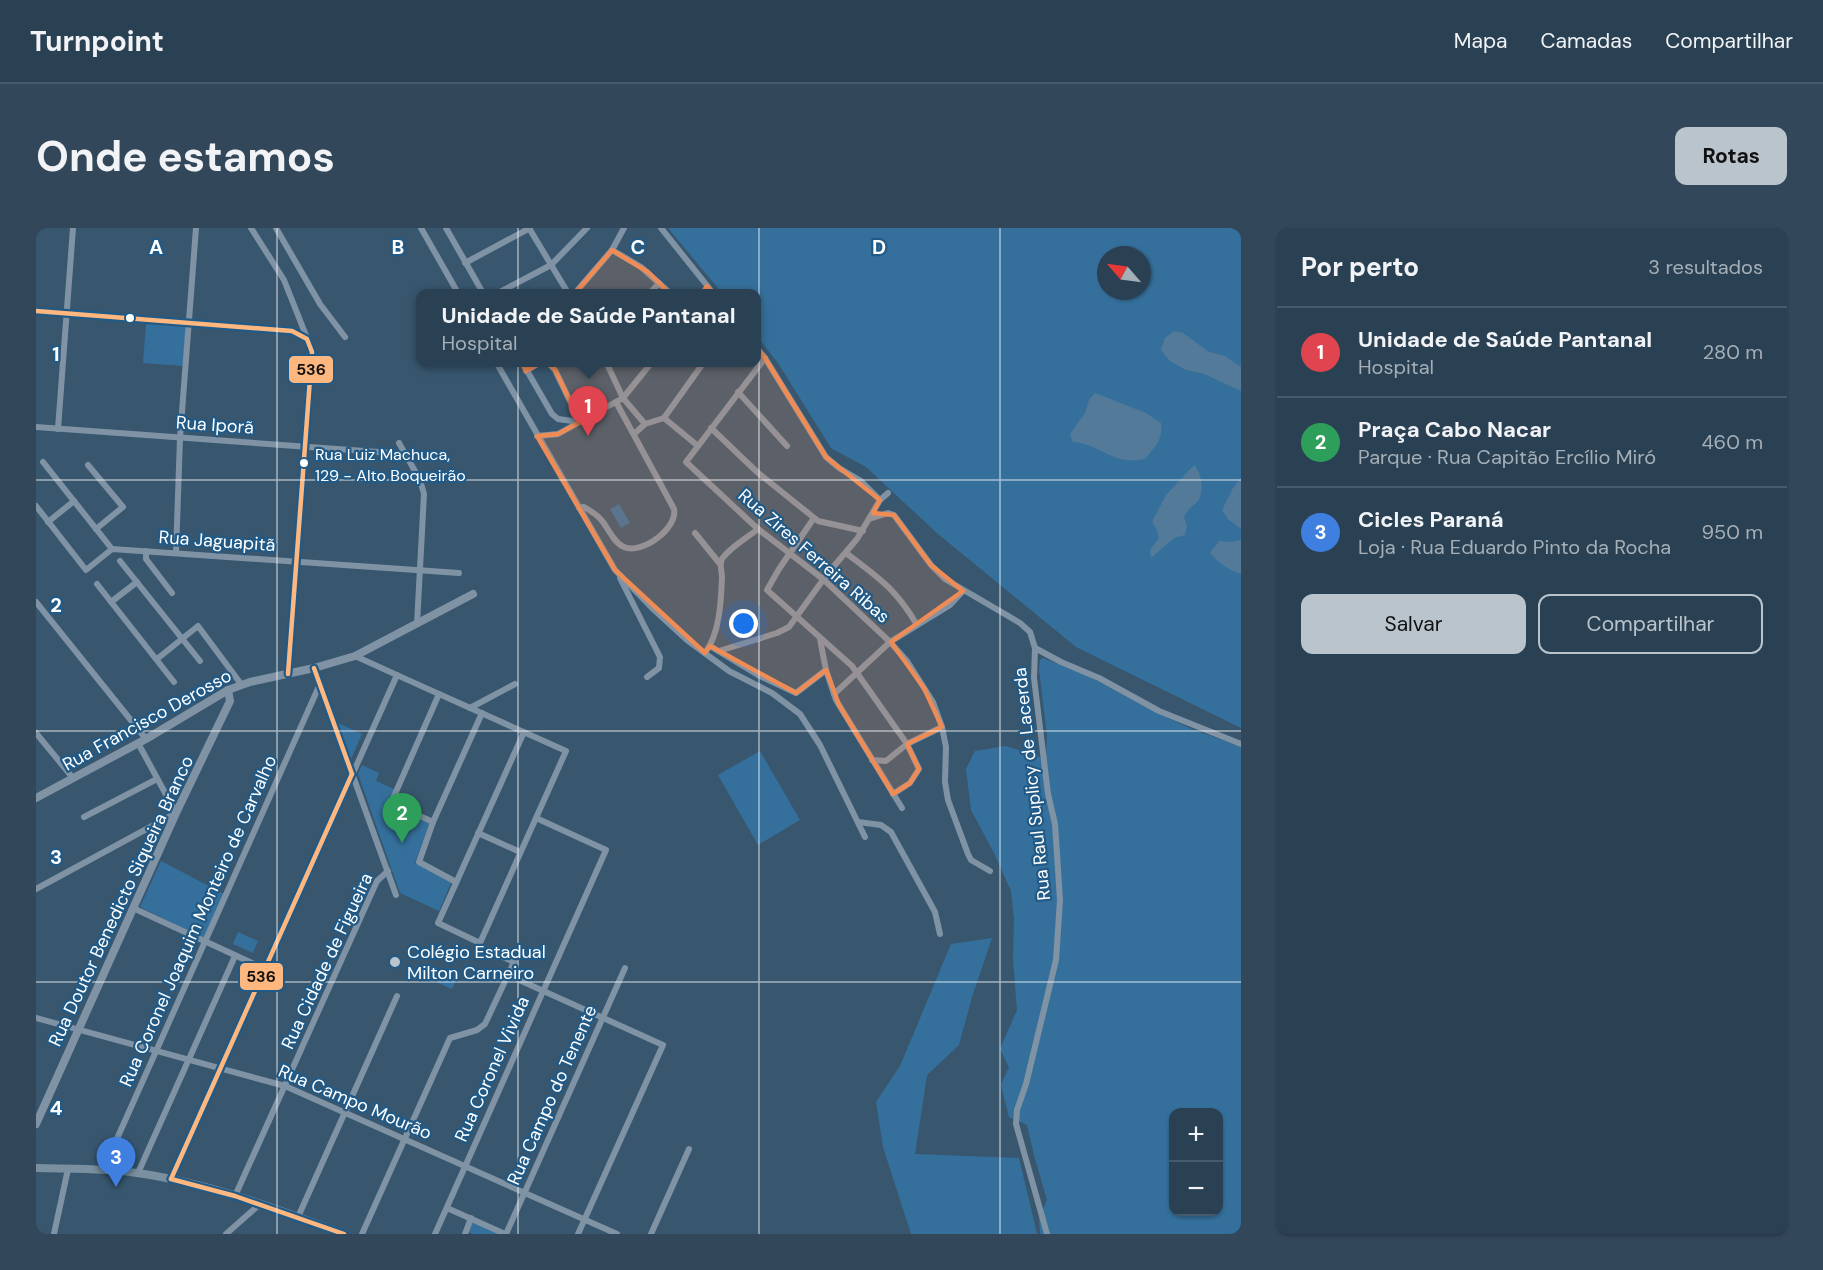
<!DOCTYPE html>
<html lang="pt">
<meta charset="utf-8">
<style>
body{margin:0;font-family:"DM Sans",sans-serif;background:#32485a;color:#f1f3f6}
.controls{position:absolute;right:18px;bottom:18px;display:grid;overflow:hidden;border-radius:12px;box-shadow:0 2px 4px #0004}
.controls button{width:54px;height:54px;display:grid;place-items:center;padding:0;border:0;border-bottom:2px solid #465a6a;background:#2a4153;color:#f1f3f6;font:30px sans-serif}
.compass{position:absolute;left:1061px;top:18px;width:54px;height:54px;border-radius:50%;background:#2a4153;box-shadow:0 2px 4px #0004;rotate:298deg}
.you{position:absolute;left:708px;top:396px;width:21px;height:21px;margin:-15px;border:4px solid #fff;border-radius:50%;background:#1a73e8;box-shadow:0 0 0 9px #1a73e833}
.badge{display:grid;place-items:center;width:39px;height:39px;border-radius:50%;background:#b9c4cd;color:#fff;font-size:20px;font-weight:700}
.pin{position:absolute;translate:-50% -50px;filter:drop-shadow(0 2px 3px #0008)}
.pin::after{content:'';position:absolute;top:32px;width:21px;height:18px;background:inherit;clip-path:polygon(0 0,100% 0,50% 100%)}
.popup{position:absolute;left:380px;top:61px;width:345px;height:78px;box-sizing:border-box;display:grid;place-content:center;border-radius:12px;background:#2a4153;filter:drop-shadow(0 2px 4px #0005);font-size:20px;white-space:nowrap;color:#a5afb8}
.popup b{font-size:22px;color:#f1f3f6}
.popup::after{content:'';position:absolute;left:50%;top:100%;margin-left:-12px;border:12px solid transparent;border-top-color:#2a4153}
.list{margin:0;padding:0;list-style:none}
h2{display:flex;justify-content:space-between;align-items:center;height:78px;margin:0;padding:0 24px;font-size:26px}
h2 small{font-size:20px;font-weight:400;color:#a5afb8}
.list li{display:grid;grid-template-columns:39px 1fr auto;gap:18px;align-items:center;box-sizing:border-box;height:90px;padding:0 24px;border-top:2px solid #465a6a}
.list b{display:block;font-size:22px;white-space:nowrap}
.list p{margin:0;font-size:20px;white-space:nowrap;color:#a5afb8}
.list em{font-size:20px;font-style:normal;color:#a5afb8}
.actions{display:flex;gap:12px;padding:18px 24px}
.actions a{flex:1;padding:14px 0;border:2px solid #b9c4cd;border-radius:12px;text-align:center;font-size:21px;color:#b9c4cd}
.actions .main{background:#b9c4cd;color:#111}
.map{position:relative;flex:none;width:1205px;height:1006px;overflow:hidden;border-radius:12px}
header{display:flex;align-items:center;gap:36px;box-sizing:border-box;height:84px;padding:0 30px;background:#2a4153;border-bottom:2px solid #465a6a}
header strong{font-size:28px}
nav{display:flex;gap:33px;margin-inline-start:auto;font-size:21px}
.intro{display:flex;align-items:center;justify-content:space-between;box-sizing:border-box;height:144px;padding:0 36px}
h1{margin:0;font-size:42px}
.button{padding:15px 27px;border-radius:12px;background:#b9c4cd;color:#111;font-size:21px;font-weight:700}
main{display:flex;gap:36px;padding:0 36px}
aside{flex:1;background:#2a4153;border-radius:12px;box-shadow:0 2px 4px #0004}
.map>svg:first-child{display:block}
.green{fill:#35709c;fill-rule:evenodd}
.water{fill:#537a98}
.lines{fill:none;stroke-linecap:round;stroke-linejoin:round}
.minor{stroke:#7f93a5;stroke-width:6}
.tertiary{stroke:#7f93a5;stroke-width:8}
.secondary{stroke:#7a90a0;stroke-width:8}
.bus-1-casing{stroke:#215a86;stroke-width:9}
.bus-1{stroke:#ffb780;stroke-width:4.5}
.marked{fill:#ef8b55;fill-opacity:0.2;stroke:#ef8b55;stroke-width:4.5;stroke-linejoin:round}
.grid{fill:none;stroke:#fff;stroke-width:1.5;stroke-opacity:0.55}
.bus-dot{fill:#fff;stroke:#215a86;stroke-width:2}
.poi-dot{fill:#b9c4cd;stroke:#215a86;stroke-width:2}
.labels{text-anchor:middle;stroke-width:4.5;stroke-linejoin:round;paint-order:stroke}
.bus-label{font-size:16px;fill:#fff;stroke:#215a86;text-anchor:start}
.street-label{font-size:18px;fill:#fff;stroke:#215a86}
.poi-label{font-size:18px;fill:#fff;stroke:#215a86;text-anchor:start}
.grid-label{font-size:20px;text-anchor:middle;font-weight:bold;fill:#fff;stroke:#215a86;stroke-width:4.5;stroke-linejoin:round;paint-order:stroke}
.line-badge{stroke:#215a86;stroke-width:2}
.pale-badge-label{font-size:16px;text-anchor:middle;font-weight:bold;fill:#111}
</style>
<header>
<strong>Turnpoint</strong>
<nav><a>Mapa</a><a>Camadas</a><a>Compartilhar</a></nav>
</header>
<div class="intro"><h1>Onde estamos</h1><a class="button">Rotas</a></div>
<main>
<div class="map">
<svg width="1205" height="1006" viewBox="0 0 1205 1006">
<rect width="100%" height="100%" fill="#38576f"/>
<g class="green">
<path d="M 632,0 L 1205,0 L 1205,500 L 1040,419 L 902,306 L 830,239 L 795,220 L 742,135 L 720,107 L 720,65 L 686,65 ZM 1070,27 L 1106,27 L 1106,63 L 1070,63 Z"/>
<path d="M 110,95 L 150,98 L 147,138 L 107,135 Z"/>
<path d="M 583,276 L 594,295 L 585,300 L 574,281 Z"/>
<path d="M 1007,430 L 1054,449 L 1117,483 L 1156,501 L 1205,519 L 1205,1006 L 1004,1006 L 1003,991 L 1011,972 L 998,927 L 991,897 L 973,889 L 965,857 L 973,839 L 964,821 L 981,782 L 977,732 L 978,691 L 975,663 L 958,625 L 935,582 L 930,541 L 939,523 L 970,518 L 1010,531 L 1011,507 L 1003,441 L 1004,432 ZM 1138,884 L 1182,884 L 1182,984 L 1138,984 Z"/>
<path d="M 302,495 L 326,506 L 315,531 Z"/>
<path d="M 724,523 L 764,592 L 722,617 L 682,547 Z"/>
<path d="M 326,537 L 343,545 L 340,553 L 358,561 L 352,576 L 393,596 L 379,635 L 415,655 L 403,683 L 364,665 L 322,546 Z"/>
<path d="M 125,633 L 188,666 L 168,710 L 104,679 Z"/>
<path d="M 202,704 L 222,713 L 217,725 L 197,716 Z"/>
<path d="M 956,710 L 936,769 L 923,817 L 891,847 L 879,926 L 983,930 L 1001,1006 L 875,1006 L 847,919 L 840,874 L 864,838 L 915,716 Z"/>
<path d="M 404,746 L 420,752 L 416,761 L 400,754 Z"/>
<path d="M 436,994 L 463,1006 L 437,1006 L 432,1004 Z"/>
</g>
<g class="water">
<path d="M 1138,103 L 1147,105 L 1173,124 L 1189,128 L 1205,139 L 1205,163 L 1168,146 L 1150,142 L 1134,133 L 1125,122 L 1129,110 Z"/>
<path d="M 1059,165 L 1110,185 L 1125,195 C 1127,212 1119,219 1109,231 C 1076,238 1065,216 1037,214 L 1034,206 L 1049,185 L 1053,172 Z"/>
<path d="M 1158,237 C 1166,246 1169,265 1161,274 C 1155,279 1152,281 1148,289 L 1151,298 L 1149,307 L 1138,310 L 1115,330 L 1114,322 L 1123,310 L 1121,302 L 1116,294 L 1130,267 Z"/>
<path d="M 1205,250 L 1205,301 L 1192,291 L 1186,282 L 1197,260 Z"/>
<path d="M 1205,312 L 1205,346 C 1192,342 1183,335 1174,325 L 1183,313 L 1195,314 Z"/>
</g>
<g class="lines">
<g class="minor">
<path d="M 215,0 L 248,52 L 275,120 L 252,446"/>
<path d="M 240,0 L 284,76 L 309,109"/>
<path d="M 385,0 L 422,65"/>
<path d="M 410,0 L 447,65"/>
<path d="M 493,0 L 532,65"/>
<path d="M 625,0 L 677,65"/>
<path d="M 576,22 L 605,39 L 634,65"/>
<path d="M 429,35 L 494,0"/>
<path d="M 462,65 L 515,37 L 551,0"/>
<path d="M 539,65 L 576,22 L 588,0"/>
<path d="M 614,65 L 623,55"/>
<path d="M 0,83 L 256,103 L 271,110"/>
<path d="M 720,119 L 729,130 L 790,229 L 803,240 L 825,253 L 844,272"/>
<path d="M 729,130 L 650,234 L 722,301 L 787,351 L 854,414 L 871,433 L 897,474 L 906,499 L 910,519 L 909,554 L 912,572 L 932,626 L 935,632 L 954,643"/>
<path d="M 460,134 L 579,342 L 616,380 L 651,412 L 693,443 L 736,465 L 764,486 L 784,517 L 829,609"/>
<path d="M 486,134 L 516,186 L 522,191 L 544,194"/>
<path d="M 511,134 L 519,142 L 544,194"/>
<path d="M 570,134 L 587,170 L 609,196"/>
<path d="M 490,143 L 505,134"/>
<path d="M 702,164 L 751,218"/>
<path d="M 628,190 L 662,218"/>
<path d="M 0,199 L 356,225"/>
<path d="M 675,200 L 721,244 L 782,293 L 827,303"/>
<path d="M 22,201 L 37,0"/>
<path d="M 598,206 L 609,196 L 628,190 L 668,134"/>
<path d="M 501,208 L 522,206 L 587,170 L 616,134"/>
<path d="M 363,215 L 384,252 L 388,266 L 381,396"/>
<path d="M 7,234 L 76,321"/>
<path d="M 52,237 L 87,279 L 60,301"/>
<path d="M 0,278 L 50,342 L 76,321 L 423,345"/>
<path d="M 543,280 L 548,279 C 555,283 562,287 567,294 C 573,302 578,315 588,319 C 606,327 642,300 638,281 L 580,174"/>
<path d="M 778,290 L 743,341 L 731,362 L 816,438 L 871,516 L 883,541 L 874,555 L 857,566"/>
<path d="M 833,291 L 852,285 L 858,287 L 895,337 L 909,351 L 984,395 L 994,404 L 999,420 L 998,450 L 1012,566 L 1019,596 L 1024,672 L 1020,732 L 990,856 L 981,882 L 980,896 L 1011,1006"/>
<path d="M 12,294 L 38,273"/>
<path d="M 659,305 L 684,336"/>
<path d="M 110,323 L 110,331 L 136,365"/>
<path d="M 140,325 L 144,210 L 160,0"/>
<path d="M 810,325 C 843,350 860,361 881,397"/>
<path d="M 84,333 L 164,433"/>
<path d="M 584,350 L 624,429 L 623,440 L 611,449"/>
<path d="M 61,356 L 138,454"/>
<path d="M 0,374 L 110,511"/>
<path d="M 75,374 L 101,354"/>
<path d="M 784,411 L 790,442 L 800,472 L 866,580"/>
<path d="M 674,418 L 722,447 L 760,465 L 790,442"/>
<path d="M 999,420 L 1025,434 L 1063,450 L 1123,483 L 1205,516"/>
<path d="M 683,423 L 741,405 L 753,399 L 792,345 L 821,311 L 844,272 L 852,265"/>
<path d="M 669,425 C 684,405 685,374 686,349 C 686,343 683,337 686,331 C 694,319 711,310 722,301"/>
<path d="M 319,428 C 389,460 459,491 530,523 L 444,715 L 402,695 L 488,504"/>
<path d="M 121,431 L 162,398 L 205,456"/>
<path d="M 278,440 L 360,667"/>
<path d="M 798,466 L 854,414 L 914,377 L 927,363"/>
<path d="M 434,480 L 479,456"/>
<path d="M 0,505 L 37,550"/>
<path d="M 836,532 L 850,533 L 871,516 L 906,499"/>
<path d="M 48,589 L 121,551"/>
<path d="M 397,594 L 355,575 L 403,466"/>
<path d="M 822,594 L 845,597 L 855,604 L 899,684 L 904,706"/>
<path d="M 442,605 L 484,624"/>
<path d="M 420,654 L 383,634 L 397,594 L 446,485"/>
<path d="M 0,661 L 140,585 L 102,515"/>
<path d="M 97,680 L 229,741"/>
<path d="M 472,747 L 627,817 L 542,1006"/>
<path d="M 0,790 L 249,858 L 581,1006"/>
<path d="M 67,942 L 284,456"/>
<path d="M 102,945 L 199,728"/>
<path d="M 135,951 L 361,447"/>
<path d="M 199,968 L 341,653 L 352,643"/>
<path d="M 411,980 L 469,1006"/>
<path d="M 262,989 L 361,768"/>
<path d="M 18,1006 L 32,941"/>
<path d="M 190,1006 L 224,976"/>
<path d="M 326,1006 L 414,810 L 441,802 L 449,796 L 478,734 L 463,727"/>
<path d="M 399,1006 L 570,622 L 500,590"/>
<path d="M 429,1006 L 435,990"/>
<path d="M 470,1006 L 589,740"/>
<path d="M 615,1006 L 653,921"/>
</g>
<g class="tertiary">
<path d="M 0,570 L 110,511 L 192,462 L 214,454 L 278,440 L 319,428 L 437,366"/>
<path d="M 0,896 L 140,585 L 194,473 L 192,462"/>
</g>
<path class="secondary" d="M 0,940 C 34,941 68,940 101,945 C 172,955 242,981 308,1006"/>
<g class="bus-1-casing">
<g id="bus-1">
<path d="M 0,83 L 256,103 L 271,111 L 276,124 L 252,446"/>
<path d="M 278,440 L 316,546"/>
<path d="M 135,951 L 316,546"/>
<path d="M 135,951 L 199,968 L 308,1006"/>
</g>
</g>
<use href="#bus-1" class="bus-1"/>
</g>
<path class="marked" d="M 576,22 L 612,44 L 653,84 L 671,58 L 729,130 L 790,229 L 844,272 L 837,285 L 858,287 L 895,337 L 927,363 L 855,414 L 888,460 L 906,499 L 871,516 L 883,541 L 874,555 L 857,566 L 803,477 L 790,442 L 760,465 L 674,418 L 669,425 L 579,342 L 501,208 L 522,206 L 544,194 L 519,142 L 509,132 L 490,143 L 471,109 L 528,78 Z"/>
<path class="grid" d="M 241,0 L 241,1006M 482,0 L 482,1006M 723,0 L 723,1006M 964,0 L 964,1006M 0,252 L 1205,252M 0,503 L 1205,503M 0,754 L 1205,754"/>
<g class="bus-dot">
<circle cx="94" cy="90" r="5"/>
<circle cx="268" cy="235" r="5"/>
</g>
<circle class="poi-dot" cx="359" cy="734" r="6"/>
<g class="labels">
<g class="bus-label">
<text x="279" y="232">Rua Luiz Machuca,<tspan x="279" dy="21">129 - Alto Boqueirão</tspan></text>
</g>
<g class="street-label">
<text transform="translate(179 197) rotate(4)" y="6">Rua Iporã</text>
<text transform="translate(181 313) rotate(4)" y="6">Rua Jaguapitã</text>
<text transform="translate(778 328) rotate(41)" y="6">Rua Zires Ferreira Ribas</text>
<text transform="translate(111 492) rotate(-29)" y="6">Rua Francisco Derosso</text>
<text transform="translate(996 556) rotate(-96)" y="6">Rua Raul Suplicy de Lacerda</text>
<text transform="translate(85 673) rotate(-65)" y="6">Rua Doutor Benedicto Siqueira Branco</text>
<text transform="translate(162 693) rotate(-66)" y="6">Rua Coronel Joaquim Monteiro de Carvalho</text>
<text transform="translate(291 733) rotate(-65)" y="6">Rua Cidade de Figueira</text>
<text transform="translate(456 841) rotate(-66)" y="6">Rua Coronel Vivida</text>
<text transform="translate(516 867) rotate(-66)" y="6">Rua Campo do Tenente</text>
<text transform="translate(319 874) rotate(23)" y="6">Rua Campo Mourão</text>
</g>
<g class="poi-label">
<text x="371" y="730">Colégio Estadual<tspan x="371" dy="21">Milton Carneiro</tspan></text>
</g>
</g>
<g class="grid-label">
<text x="120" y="26">A</text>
<text x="362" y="26">B</text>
<text x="602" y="26">C</text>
<text x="843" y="26">D</text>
<text x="20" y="133">1</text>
<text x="20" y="384">2</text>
<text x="20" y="636">3</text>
<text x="20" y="887">4</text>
</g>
<g class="line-badge">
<rect x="252" y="127" width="46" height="29" rx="6" fill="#ffb780"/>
<rect x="203" y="734" width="45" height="29" rx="6" fill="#ffb780"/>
</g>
<g class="pale-badge-label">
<text x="275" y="147">536</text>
<text x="225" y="754">536</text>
</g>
</svg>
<div class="controls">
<button>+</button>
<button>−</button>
</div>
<svg class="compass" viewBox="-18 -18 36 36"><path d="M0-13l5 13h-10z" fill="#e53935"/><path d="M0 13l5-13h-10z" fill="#a5afb8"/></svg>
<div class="you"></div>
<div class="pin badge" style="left:552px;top:208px;background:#e0444e">1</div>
<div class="popup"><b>Unidade de Saúde Pantanal</b>Hospital</div>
<div class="pin badge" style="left:366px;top:615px;background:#2e9e5b">2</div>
<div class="pin badge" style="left:80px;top:959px;background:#3f7fe0">3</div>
</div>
<aside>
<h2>Por perto<small>3 resultados</small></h2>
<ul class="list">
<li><span class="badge" style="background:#e0444e">1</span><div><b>Unidade de Saúde Pantanal</b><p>Hospital</p></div><em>280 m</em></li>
<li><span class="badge" style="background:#2e9e5b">2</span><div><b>Praça Cabo Nacar</b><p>Parque · Rua Capitão Ercílio Miró</p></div><em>460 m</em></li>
<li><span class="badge" style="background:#3f7fe0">3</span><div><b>Cicles Paraná</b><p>Loja · Rua Eduardo Pinto da Rocha</p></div><em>950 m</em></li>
</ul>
<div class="actions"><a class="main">Salvar</a><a>Compartilhar</a></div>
</aside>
</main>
